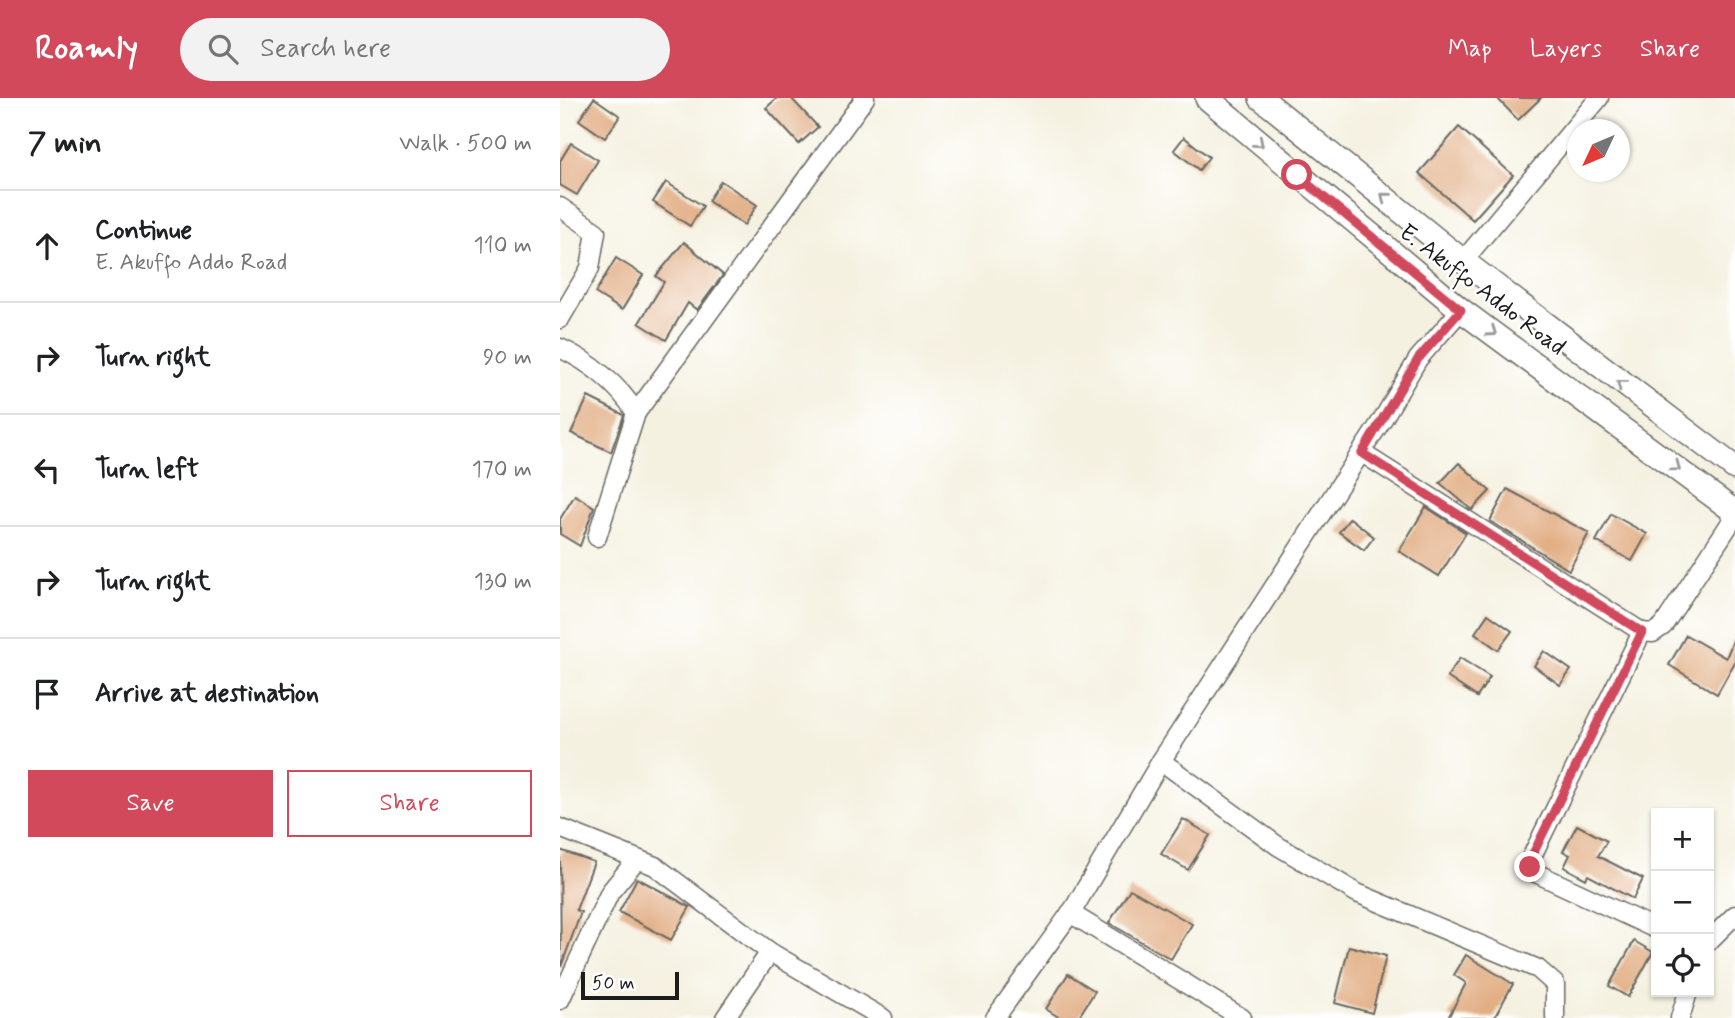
<!DOCTYPE html>
<meta charset="utf-8">
<style>
body{margin:0;font-family:Mynerve,sans-serif;background:#f2f2f2;color:#202124}
.controls{position:absolute;right:21px;bottom:21px;display:grid;overflow:hidden;border-radius:0px;box-shadow:0 2px 5px #0004}
.controls button{width:63px;height:63px;display:grid;place-items:center;padding:0;border:0;border-bottom:2px solid #e0e0e0;background:#fff;color:#202124;font:35px sans-serif}
.compass{position:absolute;left:1007px;top:21px;width:63px;height:63px;border-radius:50%;background:#fff;box-shadow:0 2px 5px #0004;rotate:226deg}
.scale{position:absolute;left:21px;bottom:18px;width:98px;box-sizing:border-box;padding-left:7px;border:4px solid #1c1c1c;border-top:0;font-size:19px;line-height:24px;white-space:nowrap;color:#1c1c1c;-webkit-text-stroke:5px #fff;paint-order:stroke}
.stop{position:absolute;width:21px;height:21px;margin:-16px;border:5px solid #d1495b;border-radius:50%;background:#fff}
.stop.end{background:#d1495b;border-color:#fff;box-shadow:0 2px 7px #0008}
.list{margin:0;padding:0;list-style:none}
h2{display:flex;justify-content:space-between;align-items:center;height:91px;margin:0;padding:0 28px;font-size:30px}
h2 small{font-size:23px;font-weight:400;color:#757577}
.list li{display:grid;grid-template-columns:46px 1fr auto;gap:21px;align-items:center;box-sizing:border-box;height:112px;padding:0 28px;border-top:2px solid #e0e0e0}
.list b{display:block;font-size:26px;white-space:nowrap}
.list p{margin:0;font-size:23px;white-space:nowrap;color:#757577}
.list em{font-size:23px;font-style:normal;color:#757577}
.actions{display:flex;gap:14px;padding:21px 28px}
.actions a{flex:1;padding:16px 0;border:2px solid #d1495b;border-radius:0px;text-align:center;font-size:24px;color:#d1495b}
.actions .main{background:#d1495b;color:#fff}
.icon{flex:none;width:38px;height:38px;fill:none;stroke:currentColor;stroke-width:2;stroke-linecap:round;stroke-linejoin:round}
.map{position:relative;flex:none;width:1175px;height:920px;overflow:hidden}
header{display:flex;align-items:center;gap:42px;box-sizing:border-box;height:98px;padding:0 35px;background:#d1495b;color:#fff}
header strong{font-size:33px}
nav{display:flex;gap:38px;margin-inline-start:auto;font-size:24px}
.search{width:490px;height:63px;background:#f2f2f2;display:flex;align-items:center;gap:18px;box-sizing:border-box;padding:0 24px;border-radius:38px;color:#757577;font-size:26px}
main{display:flex}
aside{flex:1;background:#fff}
.map>svg:first-child{display:block}
.building{fill:#e2af85}
.lines{fill:none;stroke-linecap:round;stroke-linejoin:round}
.minor-casing{stroke:#686761;stroke-width:21}
.major-casing{stroke:#686761;stroke-width:26}
.minor{stroke:#fff;stroke-width:18}
.major{stroke:#fff;stroke-width:23}
.oneway{stroke:#999}
.route{stroke:#d1495b;stroke-width:9}
.labels{text-anchor:middle;stroke-width:5;stroke-linejoin:round;paint-order:stroke}
.street-label{font-size:24px;fill:#1c1c1c;stroke:#fff}
</style>
<header>
<strong>Roamly</strong>
<div class="search"><svg class="icon" aria-label="search" viewBox="0 0 24 24"><circle cx="10" cy="10" r="6"/><path d="M15 15l6 6"/></svg>Search here</div>
<nav><a>Map</a><a>Layers</a><a>Share</a></nav>
</header>
<main>
<aside>
<h2>7 min<small>Walk · 500 m</small></h2>
<ul class="list">
<li><svg class="icon" aria-label="ahead" viewBox="0 0 24 24"><path d="M12 20V5M6 11l6-6 6 6"/></svg><div><b>Continue</b><p>E. Akuffo Addo Road</p></div><em>110 m</em></li>
<li><svg class="icon" aria-label="right" viewBox="0 0 24 24"><path d="M7 20v-9h11M14 6l5 5-5 5"/></svg><div><b>Turn right</b></div><em>90 m</em></li>
<li><svg class="icon" aria-label="left" viewBox="0 0 24 24"><path d="M17 20v-9H6M10 6l-5 5 5 5"/></svg><div><b>Turn left</b></div><em>170 m</em></li>
<li><svg class="icon" aria-label="right" viewBox="0 0 24 24"><path d="M7 20v-9h11M14 6l5 5-5 5"/></svg><div><b>Turn right</b></div><em>130 m</em></li>
<li><svg class="icon" aria-label="arrive" viewBox="0 0 24 24"><path d="M6 21V4h12l-3 4 3 4H6"/></svg><div><b>Arrive at destination</b></div></li>
</ul>
<div class="actions"><a class="main">Save</a><a>Share</a></div>
</aside>
<div class="map">
<svg width="1175" height="920" viewBox="0 0 1175 920">
<rect width="100%" height="100%" fill="#fff"/>
<filter id="ink" filterUnits="userSpaceOnUse"><feTurbulence type="fractalNoise" baseFrequency=".0143" numOctaves="2"/><feDisplacementMap in="SourceGraphic" scale="14" xChannelSelector="R" yChannelSelector="G"/><feConvolveMatrix kernelMatrix="1 2 1 2 8 2 1 2 1" color-interpolation-filters="sRGB"/></filter>
<filter id="wash" filterUnits="userSpaceOnUse"><feTurbulence type="fractalNoise" baseFrequency=".00686" numOctaves="4" result="noise"/><feDisplacementMap in="SourceGraphic" scale="28" xChannelSelector="R" yChannelSelector="G"/><feGaussianBlur stdDeviation="1.57" result="paint"/><feColorMatrix in="noise" values="0 0 0 0 0 0 0 0 0 0 0 0 0 0 0 0 0 1.4 0 .05"/><feComposite in="paint" operator="in"/></filter>
<g filter="url(#wash)">
<rect width="100%" height="100%" fill="#f5f1e1"/>
<g id="blocks">
<g class="building">
<path d="M 34,0 L 60,18 L 45,40 L 19,22 Z"/>
<path d="M 217,0 L 231,0 L 258,29 L 239,46 L 206,10 Z"/>
<path d="M 937,0 L 981,0 L 958,22 Z"/>
<path d="M 899,29 L 953,77 L 913,122 L 859,75 Z"/>
<path d="M 624,39 L 649,59 L 639,72 L 614,52 Z"/>
<path d="M 11,45 L 38,62 L 17,97 L 0,87 L 0,63 Z"/>
<path d="M 161,83 L 197,107 L 184,127 L 148,103 Z"/>
<path d="M 106,84 L 143,108 L 130,128 L 93,104 Z"/>
<path d="M 124,144 L 163,177 L 137,212 L 128,205 L 106,242 L 79,225 L 104,184 L 96,178 Z"/>
<path d="M 56,160 L 83,177 L 62,212 L 35,195 Z"/>
<path d="M 28,299 L 64,317 L 51,354 L 11,335 Z"/>
<path d="M 899,365 L 930,393 L 912,412 L 880,385 Z"/>
<path d="M 947,391 L 1029,435 L 1009,472 L 930,423 Z"/>
<path d="M 15,397 L 34,409 L 20,448 L 0,436 L 0,421 Z"/>
<path d="M 866,409 L 906,435 L 879,478 L 839,453 Z"/>
<path d="M 1051,416 L 1087,436 L 1072,463 L 1036,443 Z"/>
<path d="M 790,420 L 814,439 L 804,452 L 779,434 Z"/>
<path d="M 928,516 L 952,533 L 938,552 L 915,535 Z"/>
<path d="M 1126,537 L 1166,560 L 1175,538 L 1175,564 L 1157,596 L 1109,567 Z"/>
<path d="M 984,553 L 1011,572 L 1000,587 L 974,568 Z"/>
<path d="M 900,560 L 930,579 L 917,599 L 887,579 Z"/>
<path d="M 623,721 L 650,737 L 628,772 L 601,756 Z"/>
<path d="M 1017,727 L 1047,743 L 1038,758 L 1083,781 L 1073,801 L 1028,777 L 1026,781 L 1004,769 L 1010,757 L 1003,753 Z"/>
<path d="M 0,752 L 34,764 L 16,812 L 21,814 L 1,869 Z"/>
<path d="M 77,780 L 130,809 L 111,842 L 59,814 Z"/>
<path d="M 570,791 L 632,826 L 611,861 L 549,825 Z"/>
<path d="M 1074,843 L 1093,854 L 1068,899 L 1049,888 Z"/>
<path d="M 789,848 L 826,858 L 812,915 L 775,905 Z"/>
<path d="M 906,857 L 953,886 L 934,920 L 888,920 L 906,885 L 894,877 Z"/>
<path d="M 508,876 L 535,893 L 518,920 L 500,920 L 486,911 Z"/>
</g>
</g>
</g>
<g filter="url(#ink)">
<use href="#blocks" fill-opacity="0" stroke="#686761" stroke-width="2"/>
<g class="lines">
<g class="minor-casing">
<g id="minor">
<path d="M 0,109 L 36,134 L 30,170 L 0,221"/>
<path d="M 903,163 L 1039,0"/>
<path d="M 0,250 C 30,264 59,287 76,315 L 37,439"/>
<path d="M 76,315 L 305,0"/>
<path d="M 802,355 L 1082,534 L 1093,535 L 1103,528 L 1175,418"/>
<path d="M 1082,534 L 970,762 L 970,769 L 978,776 L 1096,831"/>
<path d="M 601,663 L 718,748 L 797,795 L 978,871 L 995,886 L 995,920"/>
<path d="M 0,730 L 95,768 L 210,854 L 323,920"/>
<path d="M 510,815 L 682,920"/>
<path d="M 1149,843 L 1175,817"/>
<path d="M 0,902 L 50,794 L 77,761"/>
<path d="M 165,920 L 210,854"/>
<path d="M 435,920 L 514,810 L 601,663 L 824,319 L 858,261 L 901,212"/>
<path d="M 1120,920 L 1128,894"/>
</g>
</g>
<g class="major-casing">
<g id="major">
<path d="M 647,0 L 901,212 L 1175,414"/>
<path d="M 701,0 L 903,163 L 1175,370"/>
</g>
</g>
<use href="#minor" class="minor"/>
<use href="#major" class="major"/>
</g>
<defs><path id="oneway-chevron" d="M-2-3.5L2.5 0L-2 3.5" fill="none" stroke-width="1.6" stroke-linecap="round" stroke-linejoin="round" transform="scale(1.75)"/></defs>
<g class="oneway">
<use href="#oneway-chevron" transform="translate(699 45) rotate(40)"/>
<use href="#oneway-chevron" transform="translate(825 99) rotate(-141)"/>
<use href="#oneway-chevron" transform="translate(932 234) rotate(35)"/>
<use href="#oneway-chevron" transform="translate(1061 286) rotate(-142)"/>
<use href="#oneway-chevron" transform="translate(1116 369) rotate(37)"/>
</g>
</g>
<g class="lines" filter="url(#ink)">
<path class="route" d="M 737,77 L 901,212 L 858,261 L 802,355 L 1082,534 L 970,762 L 970,769"/>
</g>
<g class="labels">
<g class="street-label">
<text transform="translate(923 191) rotate(37)" y="8">E. Akuffo Addo Road</text>
</g>
</g>
</svg>
<div class="controls">
<button>+</button>
<button>−</button>
<button><svg class="icon" aria-label="locate" viewBox="0 0 24 24"><circle cx="12" cy="12" r="6"/><path d="M12 2v4M12 18v4M2 12h4M18 12h4"/></svg></button>
</div>
<svg class="compass" viewBox="-18 -18 36 36"><path d="M0-13l5 13h-10z" fill="#e53935"/><path d="M0 13l5-13h-10z" fill="#757577"/></svg>
<div class="scale">50 m</div>
<div class="stop" style="left:737px;top:77px"></div>
<div class="stop end" style="left:970px;top:769px"></div>
</div>
</main>
